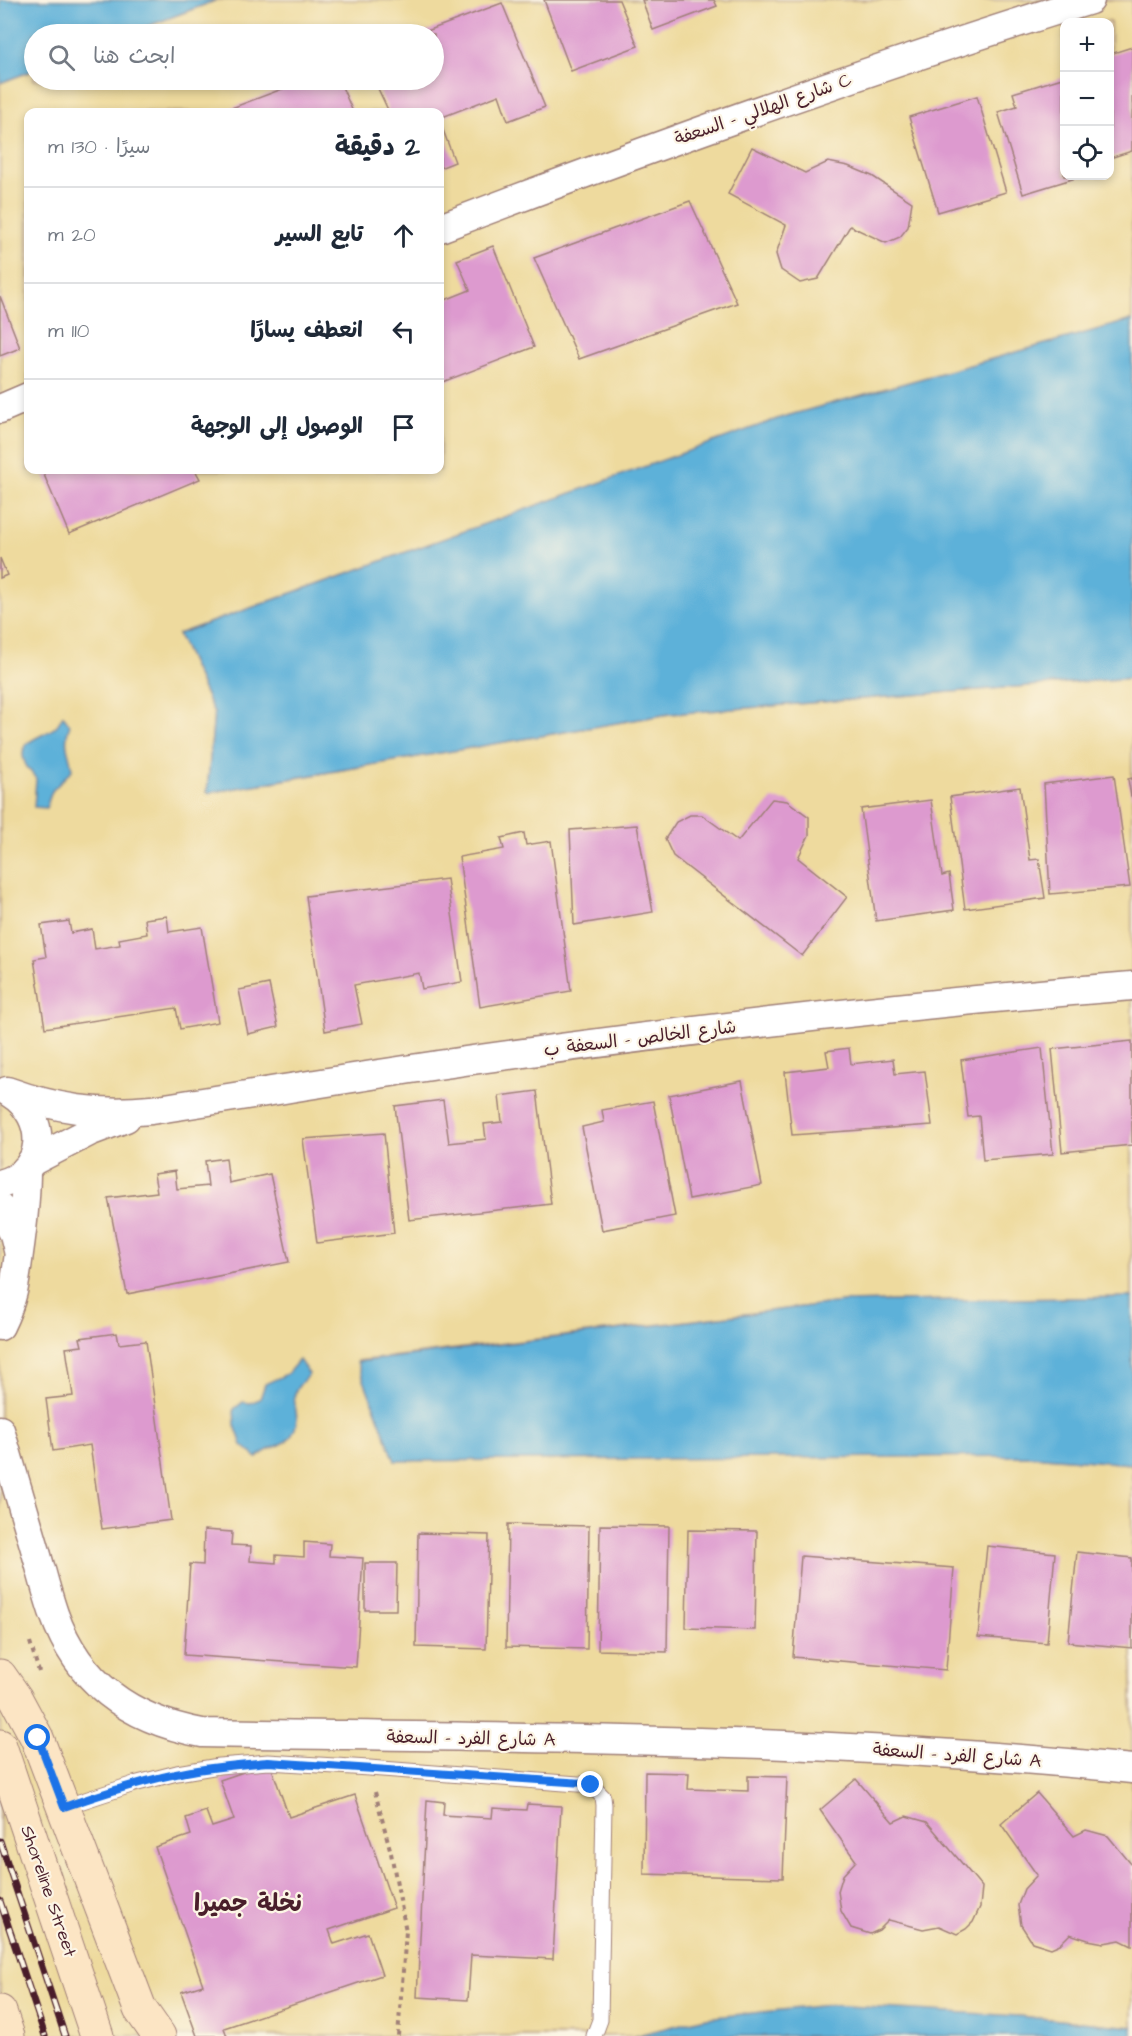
<!DOCTYPE html>
<html lang="ar">
<meta charset="utf-8">
<style>
body{margin:0;font-family:"Architects Daughter","Playpen Sans Arabic",sans-serif;background:#f2f2f3;color:#1f2937;direction:rtl}
.controls{position:absolute;right:18px;top:18px;display:grid;overflow:hidden;border-radius:12px;box-shadow:0 3px 9px #0003}
.controls button{width:54px;height:54px;display:grid;place-items:center;padding:0;border:0;border-bottom:2px solid #e0e1e3;background:#fff;color:#1f2937;font:30px sans-serif}
.stop{position:absolute;width:18px;height:18px;margin:-14px;border:4px solid #1a73e8;border-radius:50%;background:#fff}
.stop.end{background:#1a73e8;border-color:#fff;box-shadow:0 2px 6px #0008}
.list{margin:0;padding:0;list-style:none}
h2{display:flex;justify-content:space-between;align-items:center;height:78px;margin:0;padding:0 24px;font-size:26px}
h2 small{font-size:20px;font-weight:400;color:#747a83}
.list li{display:grid;grid-template-columns:39px 1fr auto;gap:18px;align-items:center;box-sizing:border-box;height:96px;padding:0 24px;border-top:2px solid #e0e1e3}
.list b{display:block;font-size:22px;white-space:nowrap}
.list em{font-size:20px;font-style:normal;color:#747a83}
.icon{flex:none;width:33px;height:33px;fill:none;stroke:currentColor;stroke-width:2;stroke-linecap:round;stroke-linejoin:round}
.map{position:relative;flex:none;width:1132px;height:2036px;overflow:hidden;direction:ltr}
.search{position:absolute;background:#fff;box-shadow:0 3px 9px #0003;left:24px;top:24px;width:420px;height:66px;display:flex;align-items:center;gap:15px;box-sizing:border-box;padding:0 21px;border-radius:33px;color:#747a83;font-size:22px}
.panel{position:absolute;background:#fff;box-shadow:0 3px 9px #0003;left:24px;top:108px;width:420px;height:366px;border-radius:12px;direction:rtl}
.map>svg:first-child{display:block}
.sand{fill:#eeda9e;stroke:#9c7c64;stroke-width:1.5;fill-rule:evenodd}
.water{fill:#5db1d9;stroke:#546882;stroke-width:1.5}
.building{fill:#dd9acf}
.lines{fill:none;stroke-linecap:round;stroke-linejoin:round}
.lane-casing{stroke:#a08078;stroke-width:17}
.street-casing{stroke:#a08078;stroke-width:31}
.secondary-casing{stroke:#a08078;stroke-width:35}
.path{stroke:#a08078;stroke-width:4;stroke-dasharray:4.5 4.5;stroke-linecap:butt}
.lane{stroke:#fff;stroke-width:15}
.street{stroke:#fff;stroke-width:28}
.secondary{stroke:#fce5c4;stroke-width:33}
.rail-casing{stroke:#4a1f2b;stroke-width:7}
.rail{stroke:#fcf5e5;stroke-width:4.5;stroke-dasharray:14;stroke-linecap:butt}
.route{stroke:#1a73e8;stroke-width:8}
.labels{text-anchor:middle;stroke-width:4.5;stroke-linejoin:round;paint-order:stroke}
.street-label{font-size:18px;fill:#4a1f2b;stroke:#fcf5e5}
.district-label{font-size:24px;font-weight:bold;fill:#4a1f2b;stroke:#fcf5e5}
</style>
<div class="map">
<svg width="1132" height="2036" viewBox="0 0 1132 2036">
<rect width="100%" height="100%" fill="#fcf5e5"/>
<filter id="ink" filterUnits="userSpaceOnUse"><feTurbulence type="fractalNoise" baseFrequency=".0167" numOctaves="2"/><feDisplacementMap in="SourceGraphic" scale="12" xChannelSelector="R" yChannelSelector="G"/><feConvolveMatrix kernelMatrix="1 2 1 2 8 2 1 2 1" color-interpolation-filters="sRGB"/></filter>
<filter id="wash" filterUnits="userSpaceOnUse"><feTurbulence type="fractalNoise" baseFrequency=".008" numOctaves="4" result="noise"/><feDisplacementMap in="SourceGraphic" scale="24" xChannelSelector="R" yChannelSelector="G"/><feGaussianBlur stdDeviation="1.35" result="paint"/><feColorMatrix in="noise" values="0 0 0 0 0 0 0 0 0 0 0 0 0 0 0 0 0 1.4 0 .05"/><feComposite in="paint" operator="in"/></filter>
<g filter="url(#wash)">
<rect width="100%" height="100%" fill="#f5e2c6"/>
<path class="sand" d="M 217,0 L 1132,0 L 1132,320 L 783,417 L 178,634 L 214,713 L 207,793 L 669,714 L 1132,678 L 1132,1297 L 843,1302 L 357,1361 L 1031,1456 L 1132,1464 L 1132,2027 L 1018,2016 L 706,2018 L 634,2036 L 0,2036 L 0,83 L 34,70 L 34,80 L 434,80 L 434,34 L 127,34 ZM 1064,22 L 1110,22 L 1110,176 L 1064,176 ZM 28,112 L 440,112 L 440,470 L 28,470 Z"/>
<g class="water">
<path d="M 0,0 L 217,0 L 127,34 L 34,34 L 34,70 L 0,83 Z"/>
<path d="M 1132,320 L 1132,678 L 669,714 L 207,793 L 214,713 L 178,634 L 783,417 Z"/>
<path d="M 63,715 L 70,725 C 62,746 70,751 72,770 L 52,791 L 46,808 L 34,807 L 36,779 C 33,773 27,769 25,763 C 15,739 44,738 55,727 C 59,724 61,719 63,715 Z"/>
<path d="M 1132,1297 L 1132,1464 L 1031,1456 L 395,1461 L 357,1362 L 843,1302 Z"/>
<path d="M 299,1360 L 309,1374 C 304,1380 297,1386 295,1393 C 292,1405 301,1416 294,1431 C 286,1449 268,1445 257,1458 L 242,1445 L 235,1425 L 234,1409 L 243,1402 L 250,1403 L 260,1399 L 265,1384 L 287,1374 Z"/>
<path d="M 829,2005 L 1018,2016 L 1132,2027 L 1132,2036 L 634,2036 L 706,2018 Z"/>
</g>
<g id="blocks">
<g class="building">
<path d="M 544,0 L 619,0 L 638,46 L 571,71 Z"/>
<path d="M 642,0 L 714,0 L 717,6 L 653,30 Z"/>
<path d="M 502,3 L 545,107 L 508,121 L 499,95 L 440,118 L 440,112 L 389,112 L 374,80 L 434,80 L 434,34 L 419,34 Z"/>
<path d="M 1132,47 L 1132,151 L 1110,158 L 1110,54 Z"/>
<path d="M 1062,78 L 1064,86 L 1064,176 L 1082,176 L 1023,194 L 998,112 L 1017,106 L 1013,93 Z"/>
<path d="M 306,80 L 339,80 L 353,112 L 221,112 Z"/>
<path d="M 977,96 L 1006,192 L 938,212 L 909,117 Z"/>
<path d="M 440,122 L 455,162 L 440,168 Z"/>
<path d="M 752,147 L 805,173 L 828,162 L 848,166 L 872,176 L 912,202 L 908,227 L 900,237 L 886,243 L 850,226 L 818,279 L 800,283 L 781,270 L 776,254 L 786,225 L 728,194 Z"/>
<path d="M 690,201 L 737,303 L 579,359 L 534,258 Z"/>
<path d="M 493,246 L 534,347 L 440,383 L 440,302 L 470,290 L 457,260 Z"/>
<path d="M 0,296 L 20,348 L 0,356 Z"/>
<path d="M 42,470 L 195,470 L 200,479 L 69,534 Z"/>
<path d="M 0,558 L 7,575 L 0,578 Z"/>
<path d="M 1114,775 L 1130,887 L 1050,894 L 1044,784 Z"/>
<path d="M 1132,778 L 1132,797 L 1131,797 L 1128,779 Z"/>
<path d="M 1020,787 L 1030,860 L 1039,859 L 1045,898 L 965,909 L 950,797 Z"/>
<path d="M 772,799 L 787,801 L 809,817 L 809,835 L 798,858 L 847,897 L 802,956 L 673,856 L 665,839 L 676,822 L 690,815 L 702,815 L 738,841 Z"/>
<path d="M 931,800 L 942,876 L 949,874 L 954,910 L 876,921 L 861,809 Z"/>
<path d="M 637,825 L 653,912 L 574,925 L 570,830 Z"/>
<path d="M 524,833 L 526,845 L 551,841 L 571,991 L 480,1007 L 459,857 L 504,849 L 501,838 Z"/>
<path d="M 447,879 L 462,982 L 422,989 L 419,973 L 354,985 L 362,1024 L 325,1031 L 306,896 Z"/>
<path d="M 167,916 L 169,932 L 202,927 L 218,1022 L 180,1029 L 176,1008 L 45,1028 L 34,959 L 46,957 L 41,925 L 69,921 L 71,933 L 92,929 L 95,949 L 120,945 L 119,939 L 147,934 L 145,919 Z"/>
<path d="M 269,984 L 278,1027 L 248,1034 L 239,990 Z"/>
<path d="M 1132,1041 L 1132,1145 L 1062,1152 L 1052,1049 Z"/>
<path d="M 849,1048 L 851,1064 L 893,1059 L 895,1074 L 925,1071 L 932,1125 L 792,1135 L 785,1072 L 829,1067 L 826,1051 Z"/>
<path d="M 1042,1048 L 1053,1154 L 983,1160 L 979,1116 L 968,1117 L 961,1060 Z"/>
<path d="M 742,1081 L 762,1185 L 689,1199 L 669,1095 Z"/>
<path d="M 537,1091 L 551,1204 L 409,1220 L 395,1106 L 443,1100 L 449,1143 L 486,1139 L 484,1124 L 502,1122 L 499,1096 Z"/>
<path d="M 653,1101 L 675,1216 L 602,1230 L 582,1127 L 604,1122 L 602,1110 Z"/>
<path d="M 384,1133 L 394,1233 L 317,1243 L 303,1139 Z"/>
<path d="M 226,1158 L 229,1183 L 270,1174 L 289,1262 L 127,1294 L 108,1198 L 157,1192 L 154,1174 L 175,1171 L 177,1189 L 208,1186 L 205,1161 Z"/>
<path d="M 117,1333 L 119,1344 L 146,1341 L 171,1520 L 102,1529 L 90,1445 L 53,1451 L 46,1399 L 73,1396 L 66,1348 L 82,1346 L 80,1338 Z"/>
<path d="M 508,1524 L 589,1526 L 587,1649 L 506,1647 Z"/>
<path d="M 600,1525 L 669,1526 L 667,1652 L 598,1650 Z"/>
<path d="M 204,1530 L 232,1532 L 231,1545 L 251,1546 L 250,1561 L 276,1563 L 276,1555 L 304,1557 L 304,1542 L 330,1544 L 329,1556 L 363,1558 L 356,1667 L 184,1655 L 190,1564 L 203,1565 Z"/>
<path d="M 688,1530 L 757,1531 L 755,1630 L 686,1628 Z"/>
<path d="M 418,1533 L 489,1535 L 486,1649 L 416,1647 Z"/>
<path d="M 987,1546 L 1055,1553 L 1047,1643 L 978,1637 Z"/>
<path d="M 1077,1552 L 1132,1558 L 1132,1648 L 1068,1642 Z"/>
<path d="M 801,1556 L 954,1568 L 946,1670 L 793,1657 Z"/>
<path d="M 365,1563 L 397,1563 L 396,1610 L 365,1610 Z"/>
<path d="M 270,1763 L 289,1817 L 355,1795 L 394,1908 L 329,1930 L 334,1944 L 368,1933 L 382,1975 L 224,2028 L 227,2036 L 197,2036 L 181,1992 L 203,1985 L 155,1847 L 191,1835 L 186,1818 L 206,1811 L 212,1827 L 234,1820 L 220,1780 Z"/>
<path d="M 645,1772 L 689,1773 L 688,1789 L 748,1791 L 748,1776 L 787,1777 L 783,1878 L 644,1874 Z"/>
<path d="M 856,1779 L 893,1822 L 906,1816 L 927,1822 L 982,1887 L 980,1907 L 973,1922 L 966,1929 L 957,1934 L 939,1926 L 923,1929 L 889,1920 L 879,1930 L 870,1934 L 851,1928 L 841,1911 L 838,1891 L 843,1875 L 856,1861 L 820,1810 Z"/>
<path d="M 1037,1793 L 1074,1836 L 1086,1830 L 1108,1836 L 1132,1865 L 1132,1946 L 1120,1940 L 1104,1943 L 1088,1940 L 1070,1934 L 1060,1944 L 1051,1948 L 1032,1942 L 1021,1925 L 1018,1905 L 1024,1889 L 1037,1875 L 1001,1824 Z"/>
<path d="M 427,1800 L 444,1802 L 443,1815 L 492,1818 L 493,1808 L 526,1810 L 527,1804 L 561,1806 L 553,1959 L 471,1955 L 468,2000 L 417,1997 Z"/>
</g>
</g>
</g>
<g filter="url(#ink)">
<use href="#blocks" fill-opacity="0" stroke="#a08078" stroke-width="1.5"/>
<g class="lines">
<g class="lane-casing">
<path id="lane" d="M 64,1807 L 134,1784 L 177,1773 L 219,1766 L 268,1762 L 369,1768 L 591,1785 L 603,1797 L 604,1805 L 600,2020 L 594,2036"/>
</g>
<g class="street-casing">
<g id="street">
<path d="M 440,228 C 654,146 870,68 1090,0"/>
<path d="M 0,409 L 28,397"/>
<path d="M 7,1091 C 57,1109 98,1115 151,1110 C 256,1094 360,1076 465,1061 C 687,1030 909,1004 1132,986"/>
<path d="M 31,1162 L 89,1132 L 126,1118"/>
<path d="M 0,1184 C 47,1173 49,1117 10,1093"/>
<path d="M 0,1208 L 14,1234 L 18,1250"/>
<path d="M 0,1326 C 14,1297 15,1284 19,1253 C 23,1225 26,1198 26,1169"/>
<path d="M 0,1430 C 12,1471 24,1511 36,1552 C 42,1573 47,1594 54,1614 C 79,1684 131,1720 202,1733 C 512,1738 823,1737 1132,1769"/>
</g>
</g>
<g class="secondary-casing">
<g id="secondary">
<path d="M 0,1676 L 16,1699 L 37,1738 L 140,2009 L 159,2036"/>
<path d="M 0,1746 L 97,2036"/>
<path d="M 0,2012 L 8,2036"/>
</g>
</g>
<g class="path">
<path d="M 30,1642 L 39,1672"/>
<path d="M 375,1792 L 391,1853 L 406,1931 L 398,2036"/>
</g>
<use href="#lane" class="lane"/>
<use href="#street" class="street"/>
<use href="#secondary" class="secondary"/>
<g class="rail-casing">
<g id="rail">
<path d="M 0,1841 L 65,2036"/>
<path d="M 0,1901 L 45,2036"/>
</g>
</g>
<use href="#rail" class="rail"/>
</g>
</g>
<g class="lines" filter="url(#ink)">
<path class="route" d="M 38,1738 L 64,1807 C 101,1794 138,1782 176,1774 C 206,1767 237,1765 268,1762 L 583,1783 L 591,1785"/>
</g>
<g class="labels">
<g class="street-label">
<text transform="translate(763 109) rotate(-19)" y="6">شارع الهلالي - السعفة C</text>
<text transform="translate(640 1038) rotate(-7)" y="6">شارع الخالص - السعفة ب</text>
<text transform="translate(471 1738) rotate(1)" y="6">شارع الفرد - السعفة A</text>
<text transform="translate(957 1755) rotate(4)" y="6">شارع الفرد - السعفة A</text>
<text transform="translate(49 1891) rotate(71)" y="6">Shoreline Street</text>
</g>
<g class="district-label">
<text x="248" y="1911">نخلة جميرا</text>
</g>
</g>
</svg>
<div class="controls">
<button>+</button>
<button>−</button>
<button><svg class="icon" aria-label="locate" viewBox="0 0 24 24"><circle cx="12" cy="12" r="6"/><path d="M12 2v4M12 18v4M2 12h4M18 12h4"/></svg></button>
</div>
<div class="stop" style="left:38px;top:1738px"></div>
<div class="stop end" style="left:591px;top:1785px"></div>
<div class="search"><svg class="icon" aria-label="search" viewBox="0 0 24 24"><circle cx="10" cy="10" r="6"/><path d="M15 15l6 6"/></svg>ابحث هنا</div>
<section class="panel">
<h2>2 دقيقة<small>سيرًا · 130 m</small></h2>
<ul class="list">
<li><svg class="icon" aria-label="ahead" viewBox="0 0 24 24"><path d="M12 20V5M6 11l6-6 6 6"/></svg><div><b>تابع السير</b></div><em>20 m</em></li>
<li><svg class="icon" aria-label="left" viewBox="0 0 24 24"><path d="M17 20v-9H6M10 6l-5 5 5 5"/></svg><div><b>انعطف يسارًا</b></div><em>110 m</em></li>
<li><svg class="icon" aria-label="arrive" viewBox="0 0 24 24"><path d="M6 21V4h12l-3 4 3 4H6"/></svg><div><b>الوصول إلى الوجهة</b></div></li>
</ul>
</section>
</div>
